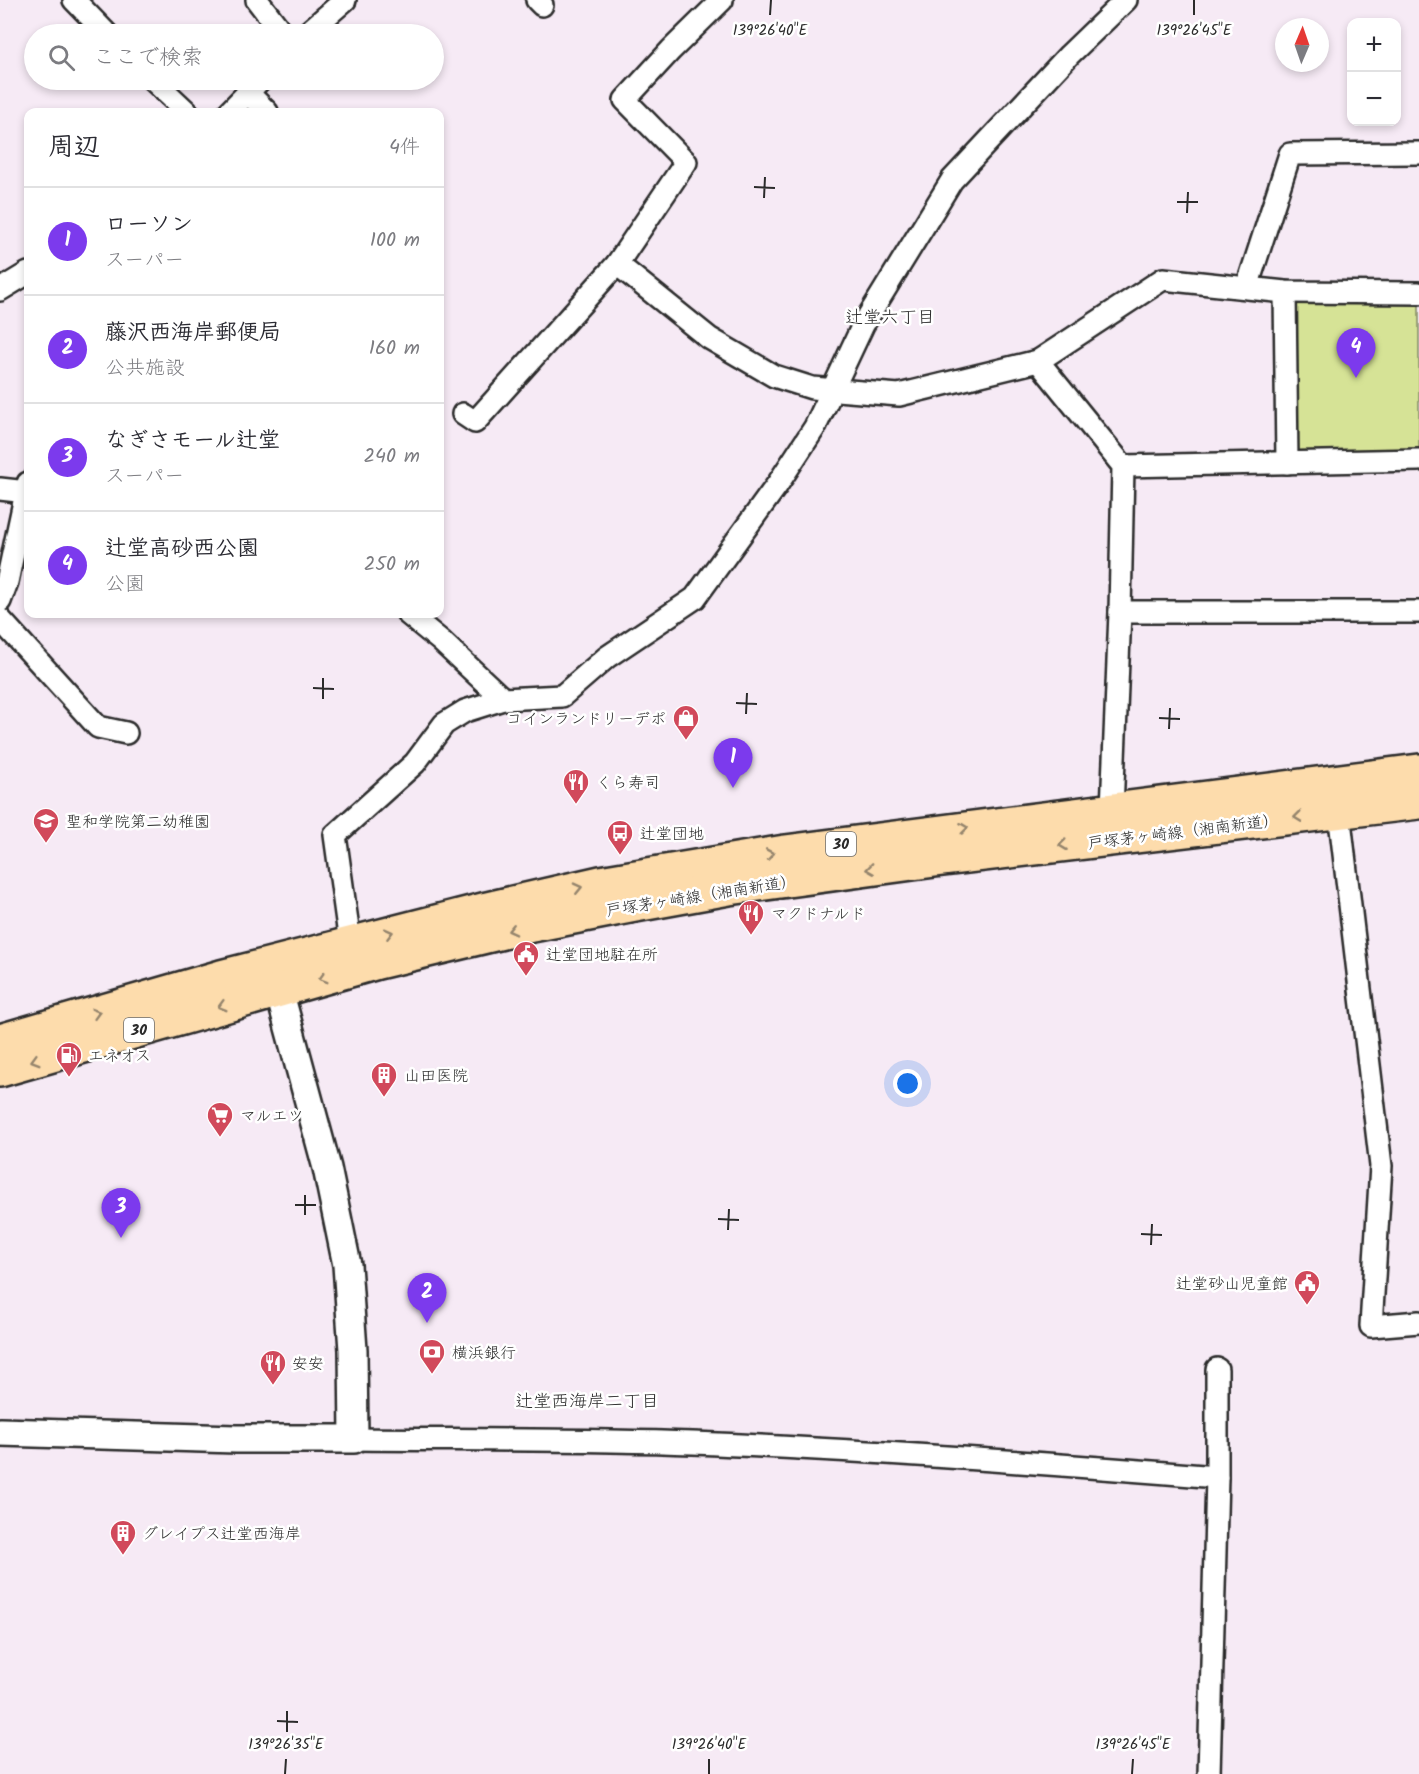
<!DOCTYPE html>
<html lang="ja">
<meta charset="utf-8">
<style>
body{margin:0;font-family:Kalam,"Klee One",sans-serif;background:#f2f2f3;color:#2b2b33}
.controls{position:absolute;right:18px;top:18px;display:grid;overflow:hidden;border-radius:12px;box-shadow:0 3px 9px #0003}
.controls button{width:54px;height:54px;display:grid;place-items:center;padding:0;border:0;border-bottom:2px solid #e1e1e2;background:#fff;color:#2b2b33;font:30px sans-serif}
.compass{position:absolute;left:1275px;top:18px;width:54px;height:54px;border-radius:50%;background:#fff;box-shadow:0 3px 9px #0003;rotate:2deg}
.you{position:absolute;left:908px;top:1084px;width:21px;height:21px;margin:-15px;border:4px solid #fff;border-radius:50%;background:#1a73e8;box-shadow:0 0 0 9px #1a73e833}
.badge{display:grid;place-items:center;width:39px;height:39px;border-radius:50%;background:#7c3aed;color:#fff;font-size:20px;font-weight:700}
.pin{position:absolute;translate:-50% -50px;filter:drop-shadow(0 2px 3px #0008)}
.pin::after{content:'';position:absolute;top:32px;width:21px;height:18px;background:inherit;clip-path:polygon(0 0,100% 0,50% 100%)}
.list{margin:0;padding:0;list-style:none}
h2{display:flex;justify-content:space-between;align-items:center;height:78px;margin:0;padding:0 24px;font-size:26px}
h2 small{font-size:20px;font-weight:400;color:#7c7c81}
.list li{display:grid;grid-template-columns:39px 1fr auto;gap:18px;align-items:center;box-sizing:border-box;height:108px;padding:0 24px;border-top:2px solid #e1e1e2}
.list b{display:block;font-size:22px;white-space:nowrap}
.list p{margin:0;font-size:20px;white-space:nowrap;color:#7c7c81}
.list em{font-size:20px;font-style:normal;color:#7c7c81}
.icon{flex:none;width:33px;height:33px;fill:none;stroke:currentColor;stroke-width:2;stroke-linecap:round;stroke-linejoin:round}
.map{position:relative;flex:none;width:1419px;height:1774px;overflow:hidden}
.search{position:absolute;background:#fff;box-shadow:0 3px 9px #0003;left:24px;top:24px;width:420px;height:66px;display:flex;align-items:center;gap:15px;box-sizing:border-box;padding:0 21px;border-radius:33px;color:#7c7c81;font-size:22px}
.panel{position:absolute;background:#fff;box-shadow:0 3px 9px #0003;left:24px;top:108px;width:420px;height:510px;border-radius:12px}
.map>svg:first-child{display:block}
.green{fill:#d6e396;stroke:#808760;stroke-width:1.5}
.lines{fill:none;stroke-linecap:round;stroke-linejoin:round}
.minor-casing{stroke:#2b2b2b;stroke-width:26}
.tertiary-casing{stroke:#2b2b2b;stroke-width:32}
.primary-casing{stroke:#2b2b2b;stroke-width:38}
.minor{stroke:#fff;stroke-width:21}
.tertiary{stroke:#fff;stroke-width:27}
.primary{stroke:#fddcac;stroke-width:33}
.oneway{stroke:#94846c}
.ticks{fill:none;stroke:#2b2b2b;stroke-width:2}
.labels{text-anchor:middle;stroke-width:5;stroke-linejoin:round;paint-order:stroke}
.shield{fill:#fff;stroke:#6b6b6b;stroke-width:1.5}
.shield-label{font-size:15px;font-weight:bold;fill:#2b2b2b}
.poi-label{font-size:16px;fill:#2b2b2b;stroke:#fff;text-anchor:start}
.street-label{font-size:16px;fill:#2b2b2b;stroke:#fff}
.neighbourhood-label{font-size:18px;fill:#2b2b2b;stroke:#fff}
.ticks-label{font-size:15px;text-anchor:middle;fill:#2b2b2b;stroke:#fff;stroke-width:5;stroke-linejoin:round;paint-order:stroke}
</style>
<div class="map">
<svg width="1419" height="1774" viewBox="0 0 1419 1774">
<rect width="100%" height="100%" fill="#f6eaf5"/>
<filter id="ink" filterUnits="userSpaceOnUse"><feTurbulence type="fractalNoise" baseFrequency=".0167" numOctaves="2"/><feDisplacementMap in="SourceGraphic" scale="12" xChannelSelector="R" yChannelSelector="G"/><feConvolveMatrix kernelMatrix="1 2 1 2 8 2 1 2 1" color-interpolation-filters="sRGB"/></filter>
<g filter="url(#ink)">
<path class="green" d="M 1293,300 L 1419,302 L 1419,454 L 1295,455 Z"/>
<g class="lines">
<g class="minor-casing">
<g id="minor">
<path d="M 74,0 L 107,34"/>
<path d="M 257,0 L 283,34"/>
<path d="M 537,0 L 542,5"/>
<path d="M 306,34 L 345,0"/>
<path d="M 153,80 L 187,112"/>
<path d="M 247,92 L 267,112"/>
<path d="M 229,112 L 260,80"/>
<path d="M 617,264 L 709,338 L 774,376 L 812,388 L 899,395 L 1038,361 L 1163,279 L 1285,292 L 1419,293"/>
<path d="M 1247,287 L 1290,154 L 1419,153"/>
<path d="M 0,290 L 28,273"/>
<path d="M 1285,292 L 1287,463"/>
<path d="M 1038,361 L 1123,466 L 1120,612 L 1112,809"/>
<path d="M 463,414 L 475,422 L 617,264 L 686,162 L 625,100 L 671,50 L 722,0"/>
<path d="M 1123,466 L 1419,460"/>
<path d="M 0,489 L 27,492"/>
<path d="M 0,601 L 7,582 L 28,483"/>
<path d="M 1120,612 L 1419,612"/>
<path d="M 408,614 L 441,641 L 503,699"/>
<path d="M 0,619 L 98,727 L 126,733"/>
<path d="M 1339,812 L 1381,1166 L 1371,1326 L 1419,1322"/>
<path d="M 350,943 L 335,835 L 415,763 L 444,724 L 465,711 L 503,699 L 562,696 L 607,657 L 695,598 L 777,485 L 815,427 L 863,325 L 952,180 L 1069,55 L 1126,0"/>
<path d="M 354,1439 C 467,1440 580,1439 693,1443 C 868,1450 1043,1463 1217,1477"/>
<path d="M 1209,1774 L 1217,1477 L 1217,1369"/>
</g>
</g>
<g class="tertiary-casing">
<path id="tertiary" d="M 0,1432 L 236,1439 L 354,1439 L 353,1350 L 347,1265 L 327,1168 L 274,972"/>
</g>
<g class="primary-casing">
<g id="primary">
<path d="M 0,1041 L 221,977 L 487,909 L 600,883 L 785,852 L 1419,771"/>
<path d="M 0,1070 L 378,962 L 532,925 L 635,905 L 729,888 L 935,860 L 1419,802"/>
</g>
</g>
<use href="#minor" class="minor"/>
<use href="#tertiary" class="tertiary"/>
<use href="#primary" class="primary"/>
</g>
<defs><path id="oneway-chevron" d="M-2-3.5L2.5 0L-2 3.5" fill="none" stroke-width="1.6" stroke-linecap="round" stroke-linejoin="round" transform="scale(1.5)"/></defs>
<g class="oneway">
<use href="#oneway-chevron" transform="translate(1298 817) rotate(173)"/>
<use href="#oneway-chevron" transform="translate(964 828) rotate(-7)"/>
<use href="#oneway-chevron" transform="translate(1063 845) rotate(173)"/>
<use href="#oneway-chevron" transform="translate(770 854) rotate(-10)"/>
<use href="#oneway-chevron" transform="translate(870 869) rotate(172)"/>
<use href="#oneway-chevron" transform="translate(578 888) rotate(-13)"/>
<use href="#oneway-chevron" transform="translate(512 930) rotate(167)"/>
<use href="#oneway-chevron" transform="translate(389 933) rotate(-14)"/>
<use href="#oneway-chevron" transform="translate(323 978) rotate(164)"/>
<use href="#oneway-chevron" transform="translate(222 1006) rotate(164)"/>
<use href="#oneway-chevron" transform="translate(96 1013) rotate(-16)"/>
<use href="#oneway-chevron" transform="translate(35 1060) rotate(164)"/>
</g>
</g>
<path class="ticks" d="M 770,15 L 771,0M 1194,15 L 1194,0M 754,187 L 775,188M 764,198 L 765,177M 1177,202 L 1198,202M 1187,213 L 1188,192M 313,688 L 334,689M 323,699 L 323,678M 736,703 L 757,704M 746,714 L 747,693M 1159,718 L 1180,719M 1169,729 L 1170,708M 295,1205 L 316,1205M 305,1215 L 305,1195M 718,1219 L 739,1220M 728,1230 L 729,1209M 1141,1234 L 1162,1235M 1151,1245 L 1152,1224M 277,1721 L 298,1722M 287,1732 L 287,1711M 285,1774 L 286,1759M 709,1774 L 709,1759M 1132,1774 L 1133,1759"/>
<defs>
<g id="shop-pin" transform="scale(1.35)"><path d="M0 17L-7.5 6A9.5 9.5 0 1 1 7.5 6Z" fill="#d1495b" stroke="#fff"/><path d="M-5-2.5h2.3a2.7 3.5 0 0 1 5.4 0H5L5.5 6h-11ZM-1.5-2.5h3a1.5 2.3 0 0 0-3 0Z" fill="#fff"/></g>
<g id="restaurant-pin" transform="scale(1.35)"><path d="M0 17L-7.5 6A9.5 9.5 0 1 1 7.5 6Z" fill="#d1495b" stroke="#fff"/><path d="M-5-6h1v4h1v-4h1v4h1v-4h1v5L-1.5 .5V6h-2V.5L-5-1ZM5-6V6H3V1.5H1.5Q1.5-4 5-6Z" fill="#fff"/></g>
<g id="school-pin" transform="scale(1.35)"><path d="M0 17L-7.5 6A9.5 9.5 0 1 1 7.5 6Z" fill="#d1495b" stroke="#fff"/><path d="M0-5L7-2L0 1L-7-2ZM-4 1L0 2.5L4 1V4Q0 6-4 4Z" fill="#fff"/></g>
<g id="bus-pin" transform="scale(1.35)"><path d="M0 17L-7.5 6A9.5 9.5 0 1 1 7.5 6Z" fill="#d1495b" stroke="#fff"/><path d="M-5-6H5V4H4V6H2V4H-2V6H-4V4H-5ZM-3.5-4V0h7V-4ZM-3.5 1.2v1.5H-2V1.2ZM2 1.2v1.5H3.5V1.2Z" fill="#fff"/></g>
<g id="civic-pin" transform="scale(1.35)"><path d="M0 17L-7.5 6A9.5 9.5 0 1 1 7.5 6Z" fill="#d1495b" stroke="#fff"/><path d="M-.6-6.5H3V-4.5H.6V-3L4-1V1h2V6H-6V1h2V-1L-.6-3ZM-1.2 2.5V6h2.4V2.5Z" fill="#fff"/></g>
<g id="fuel-pin" transform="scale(1.35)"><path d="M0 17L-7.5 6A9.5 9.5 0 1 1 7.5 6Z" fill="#d1495b" stroke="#fff"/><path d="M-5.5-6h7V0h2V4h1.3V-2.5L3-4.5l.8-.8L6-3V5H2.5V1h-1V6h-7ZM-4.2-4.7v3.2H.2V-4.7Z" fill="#fff"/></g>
<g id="building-pin" transform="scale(1.35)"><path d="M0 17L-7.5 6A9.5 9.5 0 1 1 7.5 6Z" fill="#d1495b" stroke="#fff"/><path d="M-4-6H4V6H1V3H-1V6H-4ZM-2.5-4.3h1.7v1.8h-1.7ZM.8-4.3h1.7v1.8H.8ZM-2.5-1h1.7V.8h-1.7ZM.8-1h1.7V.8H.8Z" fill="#fff"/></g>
<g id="supermarket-pin" transform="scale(1.35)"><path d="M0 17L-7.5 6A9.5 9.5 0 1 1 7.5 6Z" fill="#d1495b" stroke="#fff"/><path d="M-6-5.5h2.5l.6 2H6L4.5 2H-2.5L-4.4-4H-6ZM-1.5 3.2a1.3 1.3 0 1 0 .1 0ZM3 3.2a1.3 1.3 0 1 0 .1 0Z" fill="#fff"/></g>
<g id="bank-pin" transform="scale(1.35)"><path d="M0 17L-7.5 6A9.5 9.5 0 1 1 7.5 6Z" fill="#d1495b" stroke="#fff"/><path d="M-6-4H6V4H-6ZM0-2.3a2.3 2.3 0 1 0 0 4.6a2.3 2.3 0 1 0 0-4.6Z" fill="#fff"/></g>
</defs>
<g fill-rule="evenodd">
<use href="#shop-pin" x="686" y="718"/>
<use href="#restaurant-pin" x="576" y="782"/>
<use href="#school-pin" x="46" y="821"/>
<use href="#bus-pin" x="620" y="833"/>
<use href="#restaurant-pin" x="751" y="913"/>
<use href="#civic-pin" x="526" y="954"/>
<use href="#fuel-pin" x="69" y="1055"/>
<use href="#building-pin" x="384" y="1075"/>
<use href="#supermarket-pin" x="220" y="1115"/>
<use href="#civic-pin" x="1307" y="1283"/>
<use href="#bank-pin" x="432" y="1352"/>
<use href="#restaurant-pin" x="273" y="1363"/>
<use href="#building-pin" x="123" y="1533"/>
</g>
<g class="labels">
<g class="shield">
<rect x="826" y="832" width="30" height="24" rx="4.5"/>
<rect x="124" y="1018" width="30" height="24" rx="4.5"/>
</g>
<g class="shield-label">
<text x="841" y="849">30</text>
<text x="139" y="1035">30</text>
</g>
<g class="poi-label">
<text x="666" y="724" text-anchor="end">コインランドリーデポ</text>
<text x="596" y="788">くら寿司</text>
<text x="66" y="827">聖和学院第二幼稚園</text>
<text x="640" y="839">辻堂団地</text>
<text x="771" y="919">マクドナルド</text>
<text x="546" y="960">辻堂団地駐在所</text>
<text x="88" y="1061">エネオス</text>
<text x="404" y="1081">山田医院</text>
<text x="240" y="1121">マルエツ</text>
<text x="1288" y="1289" text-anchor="end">辻堂砂山児童館</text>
<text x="452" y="1358">横浜銀行</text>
<text x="292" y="1369">安安</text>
<text x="142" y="1539">グレイプス辻堂西海岸</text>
</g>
<g class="street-label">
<text transform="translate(1183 831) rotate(-7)" y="6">戸塚茅ヶ崎線（湘南新道）</text>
<text transform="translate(701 895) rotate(-9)" y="6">戸塚茅ヶ崎線（湘南新道）</text>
</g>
<g class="neighbourhood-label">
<text x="890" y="323">辻堂六丁目</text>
<text x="587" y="1407">辻堂西海岸二丁目</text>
</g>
</g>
<g class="ticks-label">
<text x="770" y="35">139°26'40"E</text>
<text x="1194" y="35">139°26'45"E</text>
<text x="286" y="1749">139°26'35"E</text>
<text x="709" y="1749">139°26'40"E</text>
<text x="1133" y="1749">139°26'45"E</text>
</g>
</svg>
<div class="controls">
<button>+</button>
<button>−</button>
</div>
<svg class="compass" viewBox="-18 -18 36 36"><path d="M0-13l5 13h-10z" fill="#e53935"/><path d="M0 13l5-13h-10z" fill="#7c7c81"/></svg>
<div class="you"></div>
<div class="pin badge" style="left:733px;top:788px">1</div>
<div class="pin badge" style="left:427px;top:1323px">2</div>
<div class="pin badge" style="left:121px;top:1238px">3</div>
<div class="pin badge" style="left:1356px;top:378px">4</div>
<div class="search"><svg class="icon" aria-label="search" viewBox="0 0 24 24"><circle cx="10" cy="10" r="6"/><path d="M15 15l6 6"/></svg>ここで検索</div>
<section class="panel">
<h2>周辺<small>4件</small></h2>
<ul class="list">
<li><span class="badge">1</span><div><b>ローソン</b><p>スーパー</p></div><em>100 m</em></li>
<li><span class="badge">2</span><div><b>藤沢西海岸郵便局</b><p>公共施設</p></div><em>160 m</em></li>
<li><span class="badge">3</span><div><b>なぎさモール辻堂</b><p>スーパー</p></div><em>240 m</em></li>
<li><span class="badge">4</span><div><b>辻堂高砂西公園</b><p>公園</p></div><em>250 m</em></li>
</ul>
</section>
</div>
